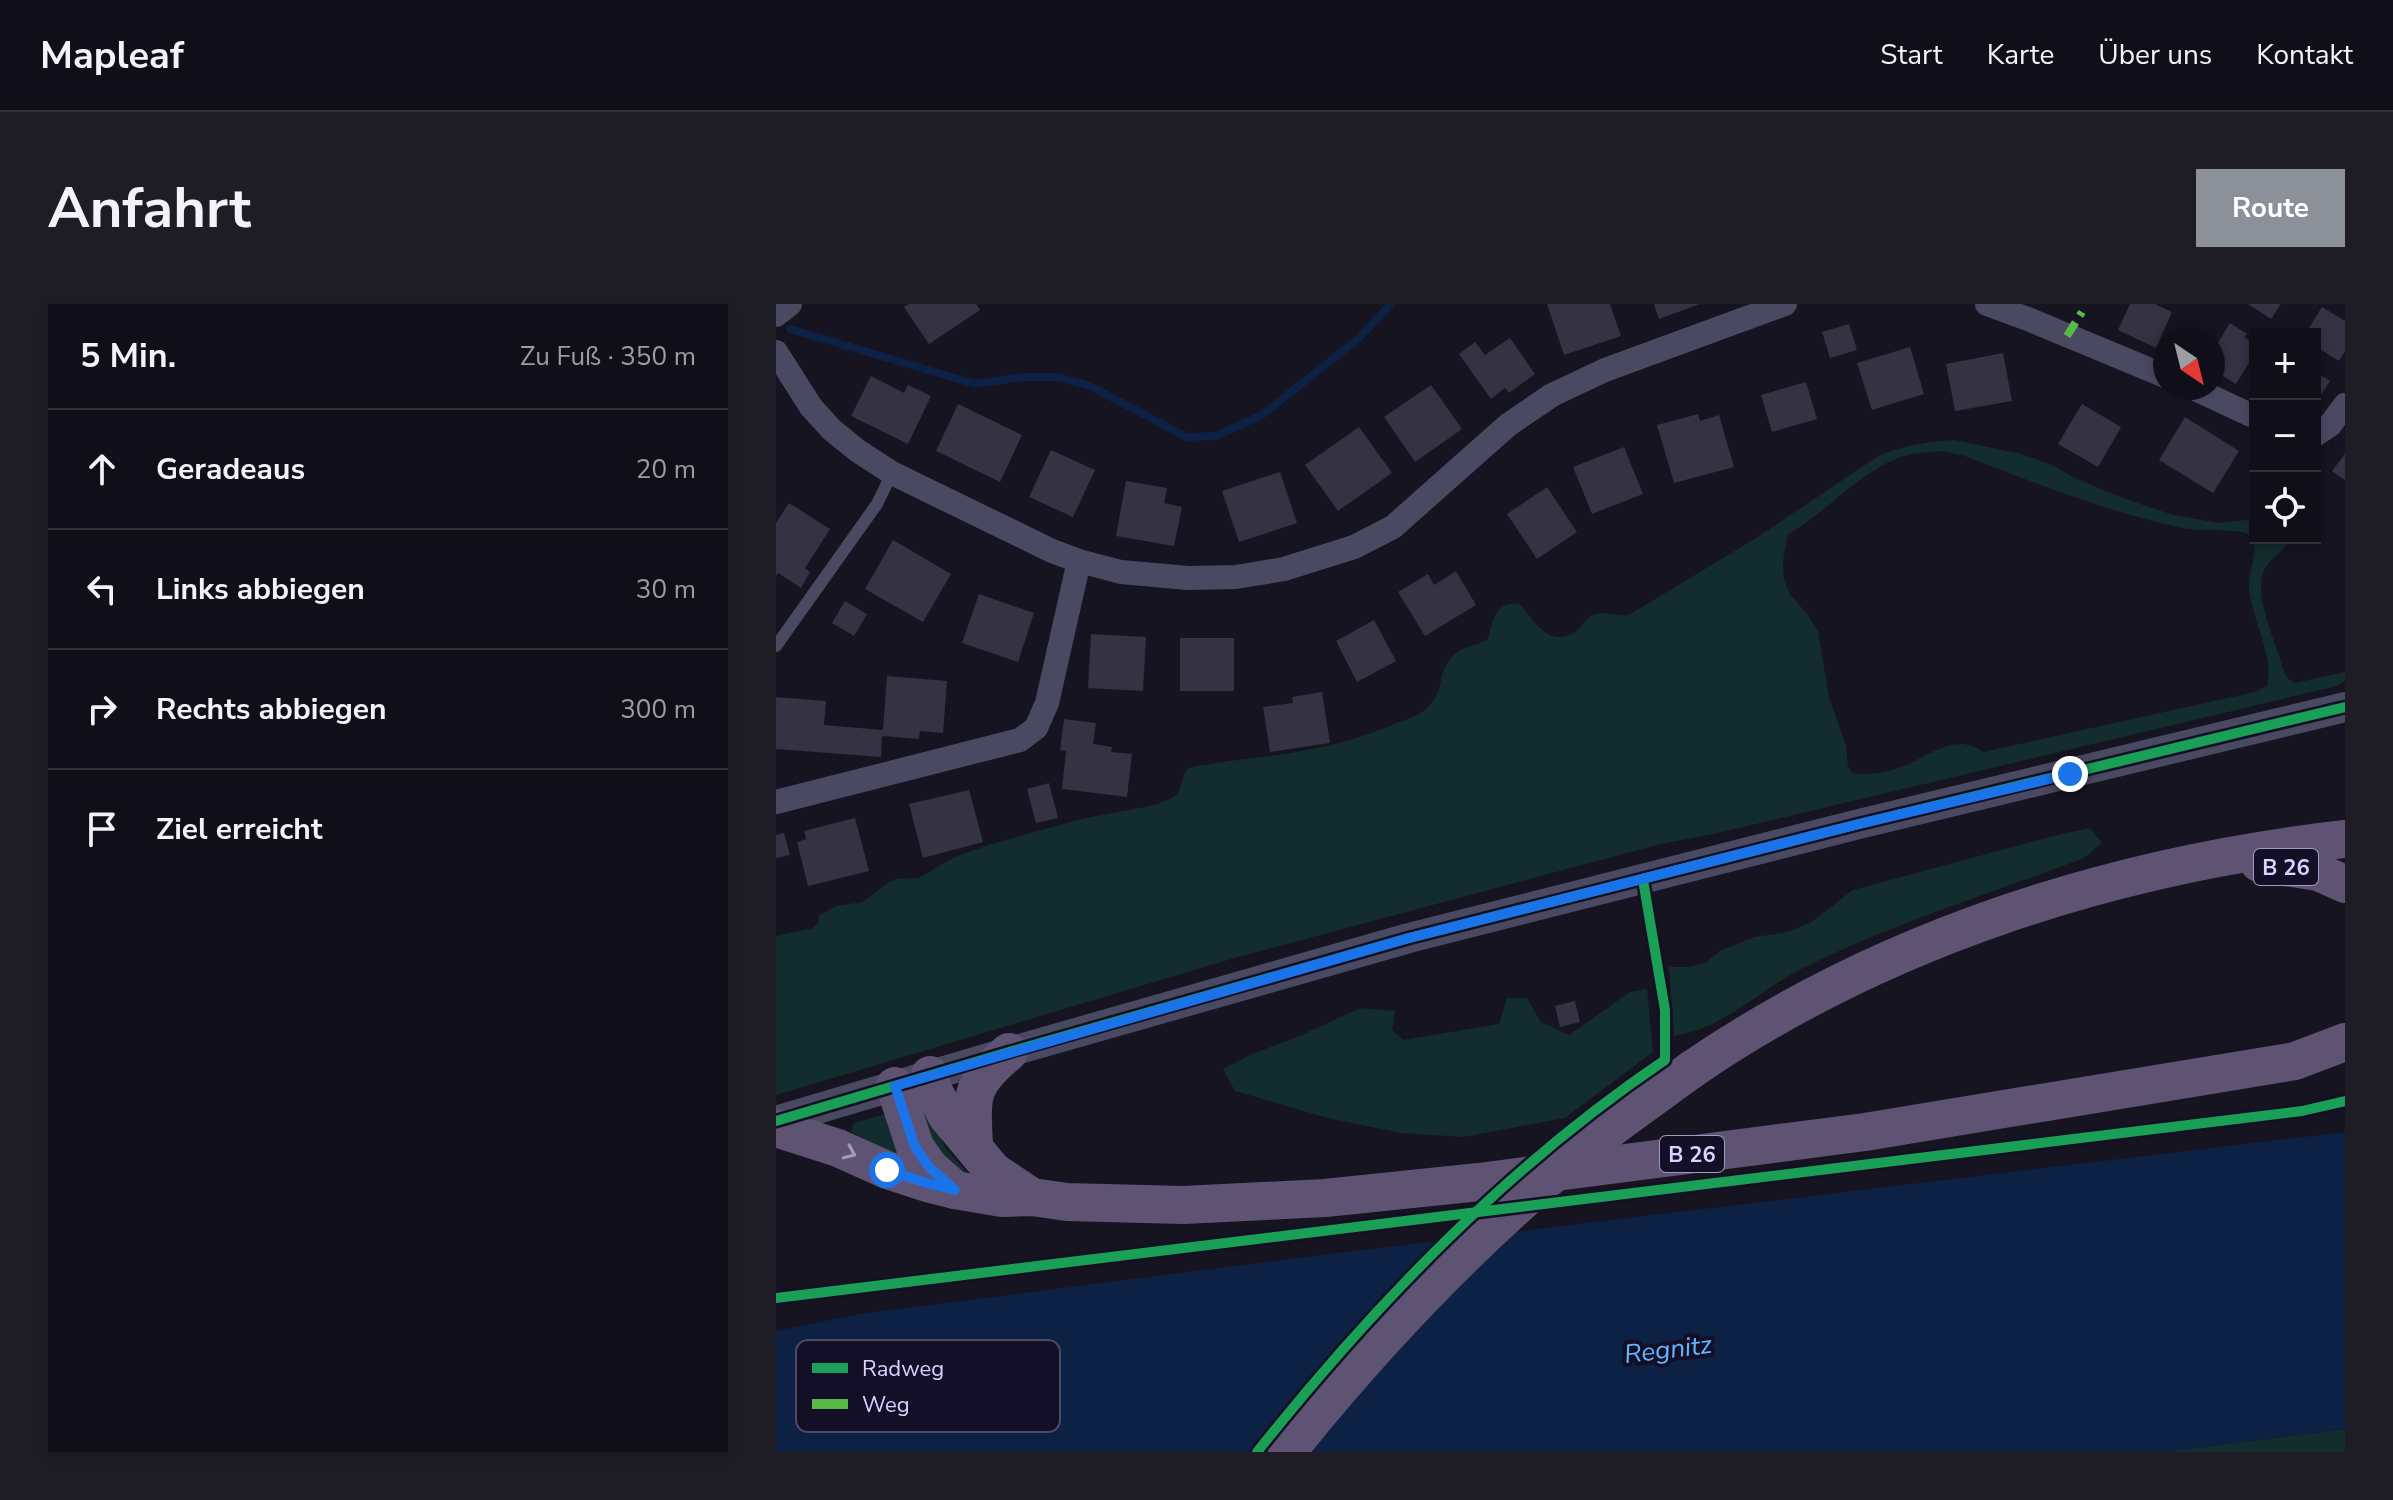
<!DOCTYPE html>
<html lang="de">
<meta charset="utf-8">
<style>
body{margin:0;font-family:"Nunito Sans",sans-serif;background:#1e1d26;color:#f1f3f6}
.controls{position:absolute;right:24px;top:24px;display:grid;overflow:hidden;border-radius:0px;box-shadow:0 4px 12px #0003}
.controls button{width:72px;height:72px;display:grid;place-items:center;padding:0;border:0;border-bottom:2px solid #302f38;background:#100f19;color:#f1f3f6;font:40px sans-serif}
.compass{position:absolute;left:1377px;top:24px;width:72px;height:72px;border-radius:50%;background:#100f19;box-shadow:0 4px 12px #0003;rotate:145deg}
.stop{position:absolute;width:24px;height:24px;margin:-18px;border:6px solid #1a73e8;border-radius:50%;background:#fff}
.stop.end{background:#1a73e8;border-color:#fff;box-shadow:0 2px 8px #0008}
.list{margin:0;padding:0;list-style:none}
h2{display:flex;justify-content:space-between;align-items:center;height:104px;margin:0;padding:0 32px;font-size:34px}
h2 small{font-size:26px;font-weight:400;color:#9c9ca2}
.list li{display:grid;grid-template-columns:52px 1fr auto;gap:24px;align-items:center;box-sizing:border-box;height:120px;padding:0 32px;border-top:2px solid #302f38}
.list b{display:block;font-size:30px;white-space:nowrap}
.list em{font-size:26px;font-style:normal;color:#9c9ca2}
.icon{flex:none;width:44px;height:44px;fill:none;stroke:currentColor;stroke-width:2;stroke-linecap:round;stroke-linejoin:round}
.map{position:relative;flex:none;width:1569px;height:1148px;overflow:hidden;border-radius:0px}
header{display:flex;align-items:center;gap:48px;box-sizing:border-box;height:112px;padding:0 40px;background:#100f19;border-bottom:2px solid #302f38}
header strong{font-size:38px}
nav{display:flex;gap:44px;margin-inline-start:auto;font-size:28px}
.intro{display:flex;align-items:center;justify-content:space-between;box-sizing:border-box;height:192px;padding:0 48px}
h1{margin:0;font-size:56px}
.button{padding:20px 36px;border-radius:0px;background:#8c9099;color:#fff;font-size:28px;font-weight:700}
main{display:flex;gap:48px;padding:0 48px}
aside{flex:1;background:#100f19;border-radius:0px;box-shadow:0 4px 12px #0003}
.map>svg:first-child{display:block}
.green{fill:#132c2d;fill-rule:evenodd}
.water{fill:#0d2144}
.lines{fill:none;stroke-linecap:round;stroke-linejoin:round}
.stream{stroke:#0d2144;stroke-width:8}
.building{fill:#343243}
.service{stroke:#4a4962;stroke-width:12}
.minor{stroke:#4a4962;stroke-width:24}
.tertiary{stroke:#4a4962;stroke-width:30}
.primary{stroke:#5e5373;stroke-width:38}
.primary-bridge{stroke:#5e5373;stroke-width:38}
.quiet{stroke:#58b947;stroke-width:8;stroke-dasharray:16 8;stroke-linecap:butt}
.cycleway-casing{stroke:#130f26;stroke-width:15}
.cycleway{stroke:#1a9f57;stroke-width:10}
.oneway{stroke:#a29ac0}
.route{stroke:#1a73e8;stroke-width:10}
.labels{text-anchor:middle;stroke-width:8;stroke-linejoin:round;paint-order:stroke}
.shield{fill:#130f26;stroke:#9e99be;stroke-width:2}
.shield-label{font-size:22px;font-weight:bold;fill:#d9d4ff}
.water-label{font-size:26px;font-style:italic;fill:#62b6ff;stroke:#130f26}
.key{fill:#130f26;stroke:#4e4a67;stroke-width:2}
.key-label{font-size:22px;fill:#d9d4ff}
</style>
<header>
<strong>Mapleaf</strong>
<nav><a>Start</a><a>Karte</a><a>Über uns</a><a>Kontakt</a></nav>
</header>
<div class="intro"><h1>Anfahrt</h1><a class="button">Route</a></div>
<main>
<aside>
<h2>5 Min.<small>Zu Fuß · 350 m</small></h2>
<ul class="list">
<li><svg class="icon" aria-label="ahead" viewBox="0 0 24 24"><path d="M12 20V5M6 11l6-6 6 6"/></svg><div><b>Geradeaus</b></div><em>20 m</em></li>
<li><svg class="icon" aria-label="left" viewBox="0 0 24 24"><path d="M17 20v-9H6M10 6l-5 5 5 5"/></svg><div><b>Links abbiegen</b></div><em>30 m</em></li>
<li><svg class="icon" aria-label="right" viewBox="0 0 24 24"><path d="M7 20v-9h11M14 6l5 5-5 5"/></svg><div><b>Rechts abbiegen</b></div><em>300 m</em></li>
<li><svg class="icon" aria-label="arrive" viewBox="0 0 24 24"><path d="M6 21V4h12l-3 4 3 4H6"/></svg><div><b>Ziel erreicht</b></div></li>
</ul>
</aside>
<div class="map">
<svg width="1569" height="1148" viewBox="0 0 1569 1148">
<rect width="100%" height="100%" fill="#161421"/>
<g class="green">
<path d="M 1178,136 L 1246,150 L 1276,161 L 1299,174 L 1344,193 L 1397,211 L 1444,219 L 1479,215 L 1479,234 L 1514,234 C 1509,249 1492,254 1487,269 C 1478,294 1502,343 1508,368 L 1512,375 L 1519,379 L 1569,368 L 1569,377 L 1561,382 L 942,529 L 885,540 L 462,653 L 0,791 L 0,632 L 37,624 L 42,619 L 43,611 L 60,602 L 87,598 L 113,578 L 121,575 L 143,574 L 178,553 L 216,540 L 305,515 L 379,501 L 398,493 L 403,487 L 408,470 L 413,464 L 419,462 C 434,461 448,457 462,456 C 516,450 568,442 618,420 C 627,416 638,414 646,408 C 673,388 657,371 678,351 C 687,342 700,342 711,336 C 718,319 716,297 743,300 C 759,316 770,343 798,329 C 805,325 809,315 816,311 C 827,306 841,313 853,311 L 980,234 L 1104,151 C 1129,141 1151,138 1178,136 ZM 1166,147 L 1186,151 C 1257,178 1328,207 1402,223 C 1425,229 1457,223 1475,231 C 1484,244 1472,268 1473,285 C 1476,316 1499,353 1491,382 L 1479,388 L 1207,448 C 1179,427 1152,453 1126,463 C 1111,468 1092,472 1077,469 L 1072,462 L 1070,442 L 1053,393 L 1042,327 L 1032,311 L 1013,289 L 1008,275 L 1007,257 L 1012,230 C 1051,208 1080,171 1122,154 C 1136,149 1152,148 1166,147 Z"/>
<path d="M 1314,524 L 1326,539 L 1308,554 C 1214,590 1117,619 1027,664 C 982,686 950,724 898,732 L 893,663 L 913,663 L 929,659 L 944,647 L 978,633 L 1008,629 L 1034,619 L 1077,586 L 1285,530 Z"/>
<path d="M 871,685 L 877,748 L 789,814 L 687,833 L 625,829 L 552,814 L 459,787 L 447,765 L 476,750 L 521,733 L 585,704 L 619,707 L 616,726 L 627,736 L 723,720 L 731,694 L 751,694 L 765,718 L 793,731 L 854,688 Z"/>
<path d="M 148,807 L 155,813 L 170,845 L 201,879 L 162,858 L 145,812 Z"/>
<path d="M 113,809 L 124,853 L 75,828 L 78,819 Z"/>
<path d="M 1569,1125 L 1569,1148 L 1386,1148 Z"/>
</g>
<path class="water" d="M 1569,828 L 1569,1125 L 1386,1148 L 0,1148 L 0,1027 L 83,1010 L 544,951 Z"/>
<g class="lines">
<path class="stream" d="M 14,25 L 199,80 L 245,73 L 282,73 L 314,82 L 411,133 L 440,132 L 486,111 L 581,36 L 615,0"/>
</g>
<g class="building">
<path d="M 133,0 L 200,0 L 204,6 L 153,40 L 128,3 Z"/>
<path d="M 771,0 L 834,0 L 845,32 L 788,51 Z"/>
<path d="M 878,0 L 924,0 L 883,15 Z"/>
<path d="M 1354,0 L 1379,0 L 1396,8 L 1380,44 L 1342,26 Z"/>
<path d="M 1472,0 L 1505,0 L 1495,15 Z"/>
<path d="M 1546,3 L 1569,17 L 1569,47 L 1563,57 L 1539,42 L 1539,30 L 1529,30 Z"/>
<path d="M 1454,19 L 1471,30 L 1468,33 L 1479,40 L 1479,49 L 1460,80 L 1437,66 L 1437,47 Z"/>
<path d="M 1073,20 L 1081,46 L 1054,54 L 1046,28 Z"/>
<path d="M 734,34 L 759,70 L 733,89 L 729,84 L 715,95 L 683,50 L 699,38 L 709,51 Z"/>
<path d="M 1134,43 L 1148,90 L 1096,106 L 1081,59 Z"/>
<path d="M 1227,49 L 1236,97 L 1179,107 L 1170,60 Z"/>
<path d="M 1539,68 L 1554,77 L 1539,100 Z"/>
<path d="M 95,72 L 128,89 L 132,81 L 155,92 L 132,140 L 75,112 Z"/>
<path d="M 1030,78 L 1041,115 L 996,128 L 985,91 Z"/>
<path d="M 655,81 L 686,125 L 639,158 L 608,113 Z"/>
<path d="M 182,100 L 246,131 L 224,178 L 160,147 Z"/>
<path d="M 1306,100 L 1345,123 L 1322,163 L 1282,140 Z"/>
<path d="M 922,110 L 924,117 L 943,111 L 958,163 L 898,179 L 881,121 Z"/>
<path d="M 1409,113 L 1463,147 L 1437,189 L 1383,156 Z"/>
<path d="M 583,123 L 616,169 L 562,207 L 529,161 Z"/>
<path d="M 848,143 L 867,190 L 816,210 L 797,163 Z"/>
<path d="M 275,146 L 319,166 L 297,213 L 253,193 Z"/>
<path d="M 1569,150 L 1569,176 L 1556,167 Z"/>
<path d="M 504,168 L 521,219 L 463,238 L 446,187 Z"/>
<path d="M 350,177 L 391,184 L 388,199 L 406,203 L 398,242 L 340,232 Z"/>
<path d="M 771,183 L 801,228 L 761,255 L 731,210 Z"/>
<path d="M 13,199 L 54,225 L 29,264 L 34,268 L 25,284 L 2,269 L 0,272 L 0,219 Z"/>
<path d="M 117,236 L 175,270 L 147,318 L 89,285 Z"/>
<path d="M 680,267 L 700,301 L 649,332 L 622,288 L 652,270 L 658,281 Z"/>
<path d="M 203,290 L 258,309 L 242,358 L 186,339 Z"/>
<path d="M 69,297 L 91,310 L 78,332 L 56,319 Z"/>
<path d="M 598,316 L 620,357 L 581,378 L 560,337 Z"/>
<path d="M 315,330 L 370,333 L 367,387 L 312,384 Z"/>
<rect x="404" y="334" width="54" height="53"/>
<path d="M 111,372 L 171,377 L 167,429 L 144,427 L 143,435 L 106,432 L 105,453 L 0,445 L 0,393 L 50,397 L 48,421 L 107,426 Z"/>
<path d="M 546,388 L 554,439 L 494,448 L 487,403 L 517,399 L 516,393 Z"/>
<path d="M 288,415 L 320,419 L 317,440 L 336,443 L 335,448 L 356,450 L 351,493 L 286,485 L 290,447 L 284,446 Z"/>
<path d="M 273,479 L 282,514 L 260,519 L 251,485 Z"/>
<path d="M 193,486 L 207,538 L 147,554 L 133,500 Z"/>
<path d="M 79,514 L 93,567 L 32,582 L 21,538 L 30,535 L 28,527 Z"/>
<path d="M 8,529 L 14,551 L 0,554 L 0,531 Z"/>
<path d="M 799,697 L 804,718 L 784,723 L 779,702 Z"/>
</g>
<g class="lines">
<path class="service" d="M 0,342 L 101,200 L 116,169"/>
<g class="minor">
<path d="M 1211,0 L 1252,15 L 1389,72"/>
<path d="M 0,11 L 14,0"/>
<path d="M 0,48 L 35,103 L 56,126 L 82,147 L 116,169 L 276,247 L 303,257 L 345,268 L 412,274 L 460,273 L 508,265 L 578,243 L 617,223 L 732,121 L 776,91 L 829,66 L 1009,0"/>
<path d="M 1417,84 L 1479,113"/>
<path d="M 1539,131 L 1554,121 L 1569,101"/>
<path d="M 0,498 L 244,436 L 260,424 L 271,399 L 303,257"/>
</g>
<path class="tertiary" d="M 0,817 L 233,748 L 633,634 L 1083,520 L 1569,403"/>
<g class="primary">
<path d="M 1483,559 L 1542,568 L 1569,580"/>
<path d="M 915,766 C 1107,634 1338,561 1569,535"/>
<path d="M 154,771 L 156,784 L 171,812 L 217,867 L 256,893"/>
<path d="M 119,782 L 139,843 L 153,863 L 179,886"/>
<path d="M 0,824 L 62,844 L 111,866 L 151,879 L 179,886 L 226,894 L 256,893 L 291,898 L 407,901 L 549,894 L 703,878 L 1089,828 L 1519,757 L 1569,738"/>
<path d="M 198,843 C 196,792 192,782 233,748"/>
</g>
<path class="primary-bridge" d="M 511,1148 C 587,1053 670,964 761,884 C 809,841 863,804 915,766"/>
<path class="quiet" d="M 1291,32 L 1306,8"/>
<g class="cycleway-casing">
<g id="cycleway">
<path d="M 0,817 L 233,748 L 633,634 L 1083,520 L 1569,403"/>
<path d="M 0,994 L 1526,807 L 1569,797"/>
<path d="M 481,1148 C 599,1000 732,862 889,756 L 889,706 L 867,576"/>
</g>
</g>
<use href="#cycleway" class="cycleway"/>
</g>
<defs><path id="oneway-chevron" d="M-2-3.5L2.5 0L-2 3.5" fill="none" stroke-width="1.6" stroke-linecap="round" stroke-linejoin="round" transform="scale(2)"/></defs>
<use class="oneway" href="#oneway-chevron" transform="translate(74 849) rotate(24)"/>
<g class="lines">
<path class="route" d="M 111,866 L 151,879 L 179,886 L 153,863 L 139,843 L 119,782 L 633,634 L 1083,520 L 1294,470"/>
</g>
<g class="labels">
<g class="shield">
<rect x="1478" y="545" width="64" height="36" rx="6"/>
<rect x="884" y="832" width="64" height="36" rx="6"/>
</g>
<g class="shield-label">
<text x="1510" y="571">B 26</text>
<text x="916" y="858">B 26</text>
</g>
<g class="water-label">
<text transform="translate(892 1045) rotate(-7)" y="9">Regnitz</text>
</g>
</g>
<rect x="20" y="1036" width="264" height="92" rx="12" class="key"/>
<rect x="36" y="1059" width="36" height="10" fill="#1a9f57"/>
<rect x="36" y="1095" width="36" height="10" fill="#58b947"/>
<g class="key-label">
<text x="86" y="1072">Radweg</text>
<text x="86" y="1108">Weg</text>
</g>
</svg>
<div class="controls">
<button>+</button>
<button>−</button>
<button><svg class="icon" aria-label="locate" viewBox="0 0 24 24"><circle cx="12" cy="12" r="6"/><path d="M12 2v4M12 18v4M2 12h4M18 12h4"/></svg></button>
</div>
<svg class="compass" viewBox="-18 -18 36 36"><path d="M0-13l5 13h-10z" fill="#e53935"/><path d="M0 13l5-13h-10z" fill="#9c9ca2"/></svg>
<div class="stop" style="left:111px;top:866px"></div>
<div class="stop end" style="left:1294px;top:470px"></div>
</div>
</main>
